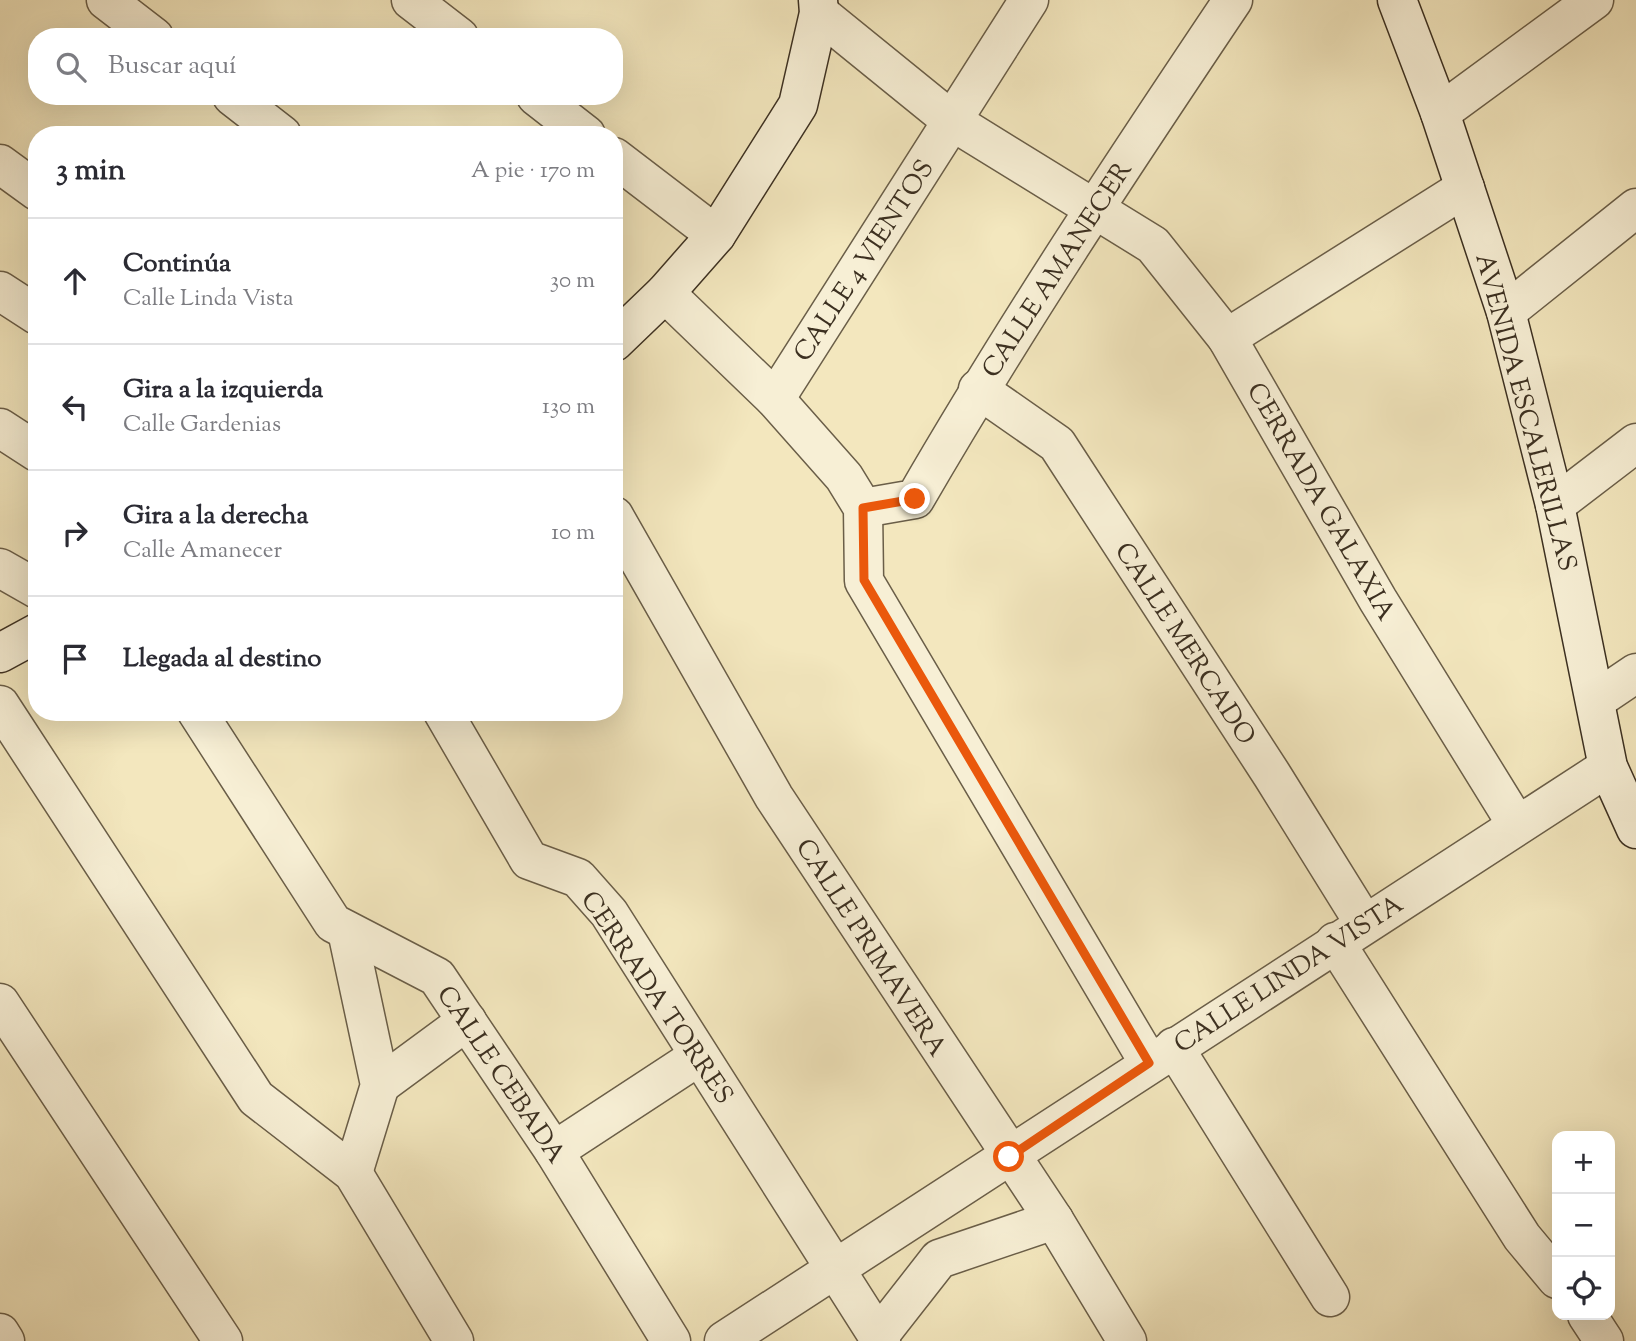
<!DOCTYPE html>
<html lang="es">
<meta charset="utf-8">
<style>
body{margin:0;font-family:"Sorts Mill Goudy",serif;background:#f2f2f3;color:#2b2b33}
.controls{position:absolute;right:21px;bottom:21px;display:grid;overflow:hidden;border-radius:14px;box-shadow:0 7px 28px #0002}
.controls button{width:63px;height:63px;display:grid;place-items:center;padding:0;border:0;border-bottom:2px solid #e1e1e2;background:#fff;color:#2b2b33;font:35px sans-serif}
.stop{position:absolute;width:21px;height:21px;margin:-16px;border:5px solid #ea580c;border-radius:50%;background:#fff}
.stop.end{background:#ea580c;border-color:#fff;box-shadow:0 2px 7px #0008}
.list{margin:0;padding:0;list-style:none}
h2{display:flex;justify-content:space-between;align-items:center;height:91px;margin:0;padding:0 28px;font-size:30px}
h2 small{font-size:23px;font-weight:400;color:#7c7c81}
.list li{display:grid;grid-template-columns:46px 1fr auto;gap:21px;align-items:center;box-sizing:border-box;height:126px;padding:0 28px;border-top:2px solid #e1e1e2}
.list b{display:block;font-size:26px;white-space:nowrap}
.list p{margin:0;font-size:23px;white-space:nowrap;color:#7c7c81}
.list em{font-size:23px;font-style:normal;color:#7c7c81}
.icon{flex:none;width:38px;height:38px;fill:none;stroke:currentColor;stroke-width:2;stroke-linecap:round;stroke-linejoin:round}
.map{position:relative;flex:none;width:1636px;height:1341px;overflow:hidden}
.search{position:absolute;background:#fff;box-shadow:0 7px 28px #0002;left:28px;top:28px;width:595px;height:77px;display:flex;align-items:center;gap:18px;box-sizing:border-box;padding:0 24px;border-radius:28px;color:#7c7c81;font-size:26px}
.panel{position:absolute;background:#fff;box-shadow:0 7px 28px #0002;left:28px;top:126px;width:595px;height:595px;border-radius:28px}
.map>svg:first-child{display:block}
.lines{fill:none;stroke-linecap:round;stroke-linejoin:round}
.street-casing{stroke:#6a5e48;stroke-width:41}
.secondary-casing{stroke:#3c3021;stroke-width:41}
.street{stroke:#f7efd5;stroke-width:38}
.secondary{stroke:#f7efd5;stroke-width:38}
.route{stroke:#ea580c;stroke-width:9}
.labels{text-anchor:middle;stroke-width:6;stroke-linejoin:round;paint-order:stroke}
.street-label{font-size:26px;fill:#3c3021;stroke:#f7efd5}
</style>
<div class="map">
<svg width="1636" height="1341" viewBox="0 0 1636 1341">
<rect width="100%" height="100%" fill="#f3e7be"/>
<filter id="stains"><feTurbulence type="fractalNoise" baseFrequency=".00286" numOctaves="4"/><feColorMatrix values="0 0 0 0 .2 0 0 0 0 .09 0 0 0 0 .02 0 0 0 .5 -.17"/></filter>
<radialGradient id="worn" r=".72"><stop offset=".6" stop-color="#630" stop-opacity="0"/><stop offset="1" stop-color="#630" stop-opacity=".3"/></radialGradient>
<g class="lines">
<g class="street-casing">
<g id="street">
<path d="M 106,0 L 154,37"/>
<path d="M 411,0 L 459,37"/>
<path d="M 819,13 L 952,121 L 1153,245 L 1227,338 L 1378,600 L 1517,825"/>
<path d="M 232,96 L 282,135"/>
<path d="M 536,96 L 586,135"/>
<path d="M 1440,113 L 1594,0"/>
<path d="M 614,157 L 716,235"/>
<path d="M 0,164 L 37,191"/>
<path d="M 0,291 L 37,315"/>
<path d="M 665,293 L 775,399 L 844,477 L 863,508 L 864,581 L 1149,1063"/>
<path d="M 1506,312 L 1636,208"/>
<path d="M 1227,338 L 1465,188"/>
<path d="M 978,389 L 1057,444 L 1272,775 L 1364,923"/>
<path d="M 775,399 L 1029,0"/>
<path d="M 0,428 L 37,452"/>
<path d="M 1555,505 L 1636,443"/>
<path d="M 863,508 L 915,499 C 1014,328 1123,164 1233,0"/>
<path d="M 614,516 L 774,797 L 1054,1220 L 1127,1341"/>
<path d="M 0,568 L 37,589"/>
<path d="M 1596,700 L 1636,673"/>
<path d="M 0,705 L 256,1098 L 353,1173 L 454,1341"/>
<path d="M 197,712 L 333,923 L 437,977 L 554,1151 L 671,1341"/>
<path d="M 443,712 L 529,860 L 578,878 L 609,913 L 881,1341"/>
<path d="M 347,931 L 380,1085 L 353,1173"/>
<path d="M 1335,942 L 1522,1237 L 1557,1279"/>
<path d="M 0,1003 L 223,1341"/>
<path d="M 1174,1047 L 1330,1297"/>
<path d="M 380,1085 L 467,1021"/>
<path d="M 554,1151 L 699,1056"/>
<path d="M 1587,1315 L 1604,1341"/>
<path d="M 0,1333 L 5,1341"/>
<path d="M 878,1337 L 939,1259 L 1054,1220"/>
<path d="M 724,1341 L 1608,767"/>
</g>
</g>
<g class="secondary-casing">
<g id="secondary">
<path d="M 1397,0 L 1440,113 L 1506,312 L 1555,505 L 1608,767 L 1636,829"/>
<path d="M 614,342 L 665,293 L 716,235 L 798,105 L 819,13 L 818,0"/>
<path d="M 0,653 L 37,633"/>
</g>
</g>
<use href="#street" class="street"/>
<use href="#secondary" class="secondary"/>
</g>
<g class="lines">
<path class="route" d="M 915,499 L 863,508 L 864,580 L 1149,1063 L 1009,1157"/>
</g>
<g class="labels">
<g class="street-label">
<text transform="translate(863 260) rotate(-57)" y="9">CALLE 4 VIENTOS</text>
<text transform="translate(1056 269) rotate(-57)" y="9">CALLE AMANECER</text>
<text transform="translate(1527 412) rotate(75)" y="9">AVENIDA ESCALERILLAS</text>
<text transform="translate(1322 501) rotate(60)" y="9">CERRADA GALAXIA</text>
<text transform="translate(1186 643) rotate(57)" y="9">CALLE MERCADO</text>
<text transform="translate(872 947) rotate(57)" y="9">CALLE PRIMAVERA</text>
<text transform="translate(1288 973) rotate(-33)" y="9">CALLE LINDA VISTA</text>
<text transform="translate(658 997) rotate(56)" y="9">CERRADA TORRES</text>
<text transform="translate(502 1074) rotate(56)" y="9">CALLE CEBADA</text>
</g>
</g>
<rect width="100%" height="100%" filter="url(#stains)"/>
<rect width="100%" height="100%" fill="url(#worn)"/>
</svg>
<div class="controls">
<button>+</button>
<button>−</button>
<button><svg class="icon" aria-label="locate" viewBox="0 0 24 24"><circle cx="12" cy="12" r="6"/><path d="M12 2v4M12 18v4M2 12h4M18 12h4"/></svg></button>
</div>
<div class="stop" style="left:1009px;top:1157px"></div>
<div class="stop end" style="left:915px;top:499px"></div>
<div class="search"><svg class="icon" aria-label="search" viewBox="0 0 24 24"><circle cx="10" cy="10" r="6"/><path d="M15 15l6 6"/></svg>Buscar aquí</div>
<section class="panel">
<h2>3 min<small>A pie · 170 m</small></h2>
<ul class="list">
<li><svg class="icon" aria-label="ahead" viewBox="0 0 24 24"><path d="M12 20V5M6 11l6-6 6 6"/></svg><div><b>Continúa</b><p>Calle Linda Vista</p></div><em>30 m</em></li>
<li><svg class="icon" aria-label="left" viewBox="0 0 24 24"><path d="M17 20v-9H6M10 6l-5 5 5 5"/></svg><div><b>Gira a la izquierda</b><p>Calle Gardenias</p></div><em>130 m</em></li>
<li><svg class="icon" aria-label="right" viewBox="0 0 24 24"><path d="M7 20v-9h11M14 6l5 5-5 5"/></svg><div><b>Gira a la derecha</b><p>Calle Amanecer</p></div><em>10 m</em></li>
<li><svg class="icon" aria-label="arrive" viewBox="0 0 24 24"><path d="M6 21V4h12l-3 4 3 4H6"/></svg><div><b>Llegada al destino</b></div></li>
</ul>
</section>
</div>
